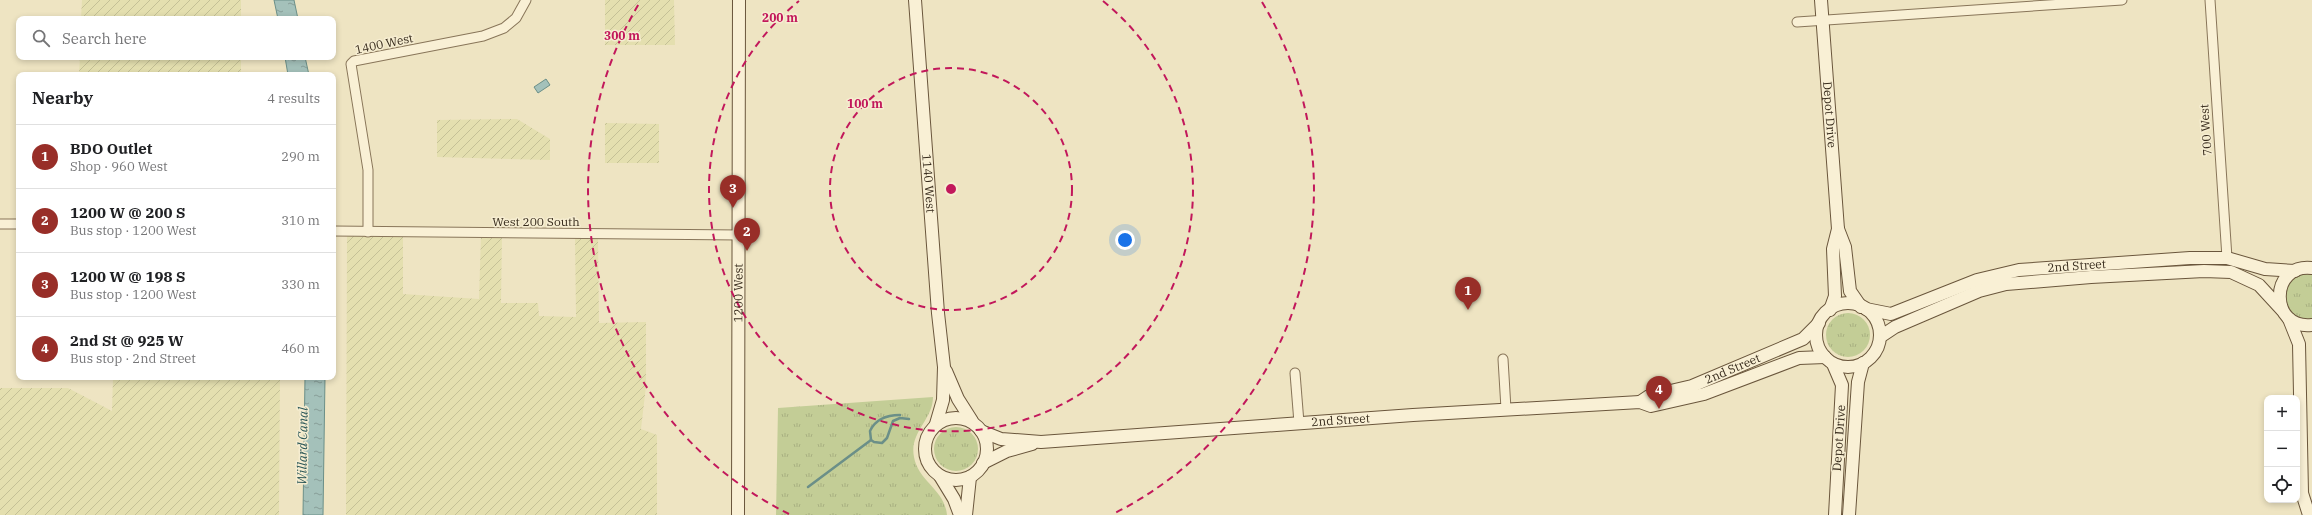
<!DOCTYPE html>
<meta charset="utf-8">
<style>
body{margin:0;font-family:"IBM Plex Serif",serif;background:#f6f6f6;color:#202124}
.controls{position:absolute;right:12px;bottom:12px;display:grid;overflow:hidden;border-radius:8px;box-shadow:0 2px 6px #0003}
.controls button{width:36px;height:36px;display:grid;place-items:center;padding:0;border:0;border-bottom:1px solid #e0e0e0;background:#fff;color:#202124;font:20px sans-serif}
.you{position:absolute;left:1125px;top:240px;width:14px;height:14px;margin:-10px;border:3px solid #fff;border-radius:50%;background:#1a73e8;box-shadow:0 0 0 6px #1a73e833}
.badge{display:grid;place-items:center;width:26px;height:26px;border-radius:50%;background:#982e28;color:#fff;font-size:13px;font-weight:700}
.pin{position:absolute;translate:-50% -33px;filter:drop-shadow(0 1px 2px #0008)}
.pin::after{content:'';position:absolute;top:21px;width:14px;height:12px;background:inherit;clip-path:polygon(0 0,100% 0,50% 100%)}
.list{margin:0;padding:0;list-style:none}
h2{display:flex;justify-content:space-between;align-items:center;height:52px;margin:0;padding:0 16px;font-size:17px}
h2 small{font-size:13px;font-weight:400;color:#757577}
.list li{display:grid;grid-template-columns:26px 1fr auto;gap:12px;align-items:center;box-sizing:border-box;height:64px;padding:0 16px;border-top:1px solid #e0e0e0}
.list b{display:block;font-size:15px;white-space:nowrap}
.list p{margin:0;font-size:13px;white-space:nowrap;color:#757577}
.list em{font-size:13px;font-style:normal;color:#757577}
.icon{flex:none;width:22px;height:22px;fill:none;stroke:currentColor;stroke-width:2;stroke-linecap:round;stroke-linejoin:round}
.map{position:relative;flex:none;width:2312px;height:515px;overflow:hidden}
.search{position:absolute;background:#fff;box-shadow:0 2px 6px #0003;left:16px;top:16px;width:320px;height:44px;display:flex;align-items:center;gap:10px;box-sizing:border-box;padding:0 14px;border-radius:8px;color:#757577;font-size:15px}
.panel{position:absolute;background:#fff;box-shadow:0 2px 6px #0003;left:16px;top:72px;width:320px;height:308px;border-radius:8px}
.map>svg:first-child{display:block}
.farmland{fill:url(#farmland-furrows)}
.grass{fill:url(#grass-tufts)}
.water{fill:url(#water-ripples);stroke:#6b8f88}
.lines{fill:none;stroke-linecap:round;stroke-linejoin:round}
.stream{stroke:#6b8f88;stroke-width:2.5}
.street-casing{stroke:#887559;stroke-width:11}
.secondary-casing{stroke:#6a563c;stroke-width:14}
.street{stroke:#f9f0d5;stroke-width:9}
.secondary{stroke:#f9f0d5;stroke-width:12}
.ring{fill:none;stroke:#c2185b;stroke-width:2;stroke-dasharray:7 5}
.labels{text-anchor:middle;stroke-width:3;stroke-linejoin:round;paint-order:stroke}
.street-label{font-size:12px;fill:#382c1d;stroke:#f6edd1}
.water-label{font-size:13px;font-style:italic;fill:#2c5858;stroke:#f6edd1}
.centre{fill:#c2185b;stroke:#f6edd1;stroke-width:2}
.ring-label{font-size:12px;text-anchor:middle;font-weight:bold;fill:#c2185b;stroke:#f6edd1;stroke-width:3;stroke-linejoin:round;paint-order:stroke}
</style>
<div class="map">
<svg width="2312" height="515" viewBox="0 0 2312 515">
<defs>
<pattern id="farmland-furrows" width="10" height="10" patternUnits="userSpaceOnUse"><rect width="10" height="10" fill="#e4dfaf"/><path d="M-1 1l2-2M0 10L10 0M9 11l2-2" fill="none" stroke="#c4c096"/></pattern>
<pattern id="grass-tufts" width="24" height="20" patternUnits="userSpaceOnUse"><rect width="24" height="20" fill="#c3cd96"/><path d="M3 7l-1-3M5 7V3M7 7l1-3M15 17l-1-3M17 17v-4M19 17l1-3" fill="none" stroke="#a8b081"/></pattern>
<pattern id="water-ripples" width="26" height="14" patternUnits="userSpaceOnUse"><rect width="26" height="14" fill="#a4c1ba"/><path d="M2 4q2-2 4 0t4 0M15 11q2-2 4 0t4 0" fill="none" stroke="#879d97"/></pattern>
</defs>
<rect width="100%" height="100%" fill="#eee4c2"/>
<g class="farmland">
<path d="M 82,0 L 241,0 L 241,19 L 81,19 Z"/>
<path d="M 605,0 L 674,0 L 675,45 L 605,45 Z"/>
<path d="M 80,57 L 241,57 L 241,75 L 79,75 Z"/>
<path d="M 517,119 L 550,139 L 550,160 L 437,157 L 437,120 Z"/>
<path d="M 605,123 L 659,124 L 659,163 L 605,163 Z"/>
<path d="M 347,236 L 403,236 L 403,294 L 479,299 L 481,236 L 502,236 L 501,303 L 538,303 L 539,316 L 576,317 L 575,236 L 598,237 L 599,323 L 646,322 L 646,386 L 641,429 L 657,435 L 657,515 L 346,515 Z"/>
<path d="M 113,377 L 280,377 L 279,515 L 0,515 L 0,388 L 68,388 L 112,411 Z"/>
</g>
<g class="grass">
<path d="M 2299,274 L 2312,274 L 2312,319 C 2283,321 2275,289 2299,274 Z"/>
<circle cx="1848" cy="335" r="22"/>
<path d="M 933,397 C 933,420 909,432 914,457 C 918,481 945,490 947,515 L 776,515 L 778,408 Z"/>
<circle cx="956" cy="449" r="22"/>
</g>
<g class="water">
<path d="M 274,0 L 294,0 L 298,19 L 278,19 Z"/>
<path d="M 285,57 L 305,57 L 309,75 L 288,75 Z"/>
<path d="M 546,79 L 550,85 L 538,93 L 534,87 Z"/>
<path d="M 305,377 L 325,377 L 323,515 L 303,515 Z"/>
</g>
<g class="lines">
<g class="stream">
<path d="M 900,415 C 888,415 876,418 870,431 L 871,440 L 874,442 L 882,443 L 887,438 L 893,421 L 900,418 L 909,419"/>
<path d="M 808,487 L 871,440"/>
</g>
<g class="street-casing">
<g id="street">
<path d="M 2210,0 L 2227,258"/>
<path d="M 1797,22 L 2122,0"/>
<path d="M 0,224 L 19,224"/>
<path d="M 333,231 L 739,235"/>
<path d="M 368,232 L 368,170 L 351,64 L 354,61 L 483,36 L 504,28 L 516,18 L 526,0"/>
<path d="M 1503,359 L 1506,409"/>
<path d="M 1295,373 L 1299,423"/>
</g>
</g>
<g class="secondary-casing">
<g id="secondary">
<path id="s1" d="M 915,0 L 938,313 L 944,367 L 943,400 L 936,424"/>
<path id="s2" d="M 1821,0 L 1838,229 L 1833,249 L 1835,296 L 1830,310"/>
<path d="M 1838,229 L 1845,247 L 1850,291 L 1861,307"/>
<path d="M 2312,268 C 2269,263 2269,330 2312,325"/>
<circle cx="1848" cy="335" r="32"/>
<path id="s3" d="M 1866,309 L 1891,314 L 1977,280 L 2019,270 L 2190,258 L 2227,258 L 2265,269 L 2295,271"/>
<path d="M 2289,319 L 2299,344 L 2302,493 L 2309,515"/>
<path d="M 1880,337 L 1895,327 L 1979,291 L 2006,284 L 2091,277 L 2204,271 L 2231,272 L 2259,285 L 2282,310"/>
<path d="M 1833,364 L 1842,385 L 1835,515"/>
<path d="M 946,371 L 958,399 L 972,421"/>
<path id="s4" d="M 1640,402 L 1649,396 L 1692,386 L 1803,339 L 1819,323"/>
<circle cx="956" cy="449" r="31"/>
<path id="s5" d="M 981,431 L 1001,439 L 1041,442 L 1413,415 L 1640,402 L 1651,406 L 1704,394 L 1799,358 L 1825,357"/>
<path d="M 983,463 L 1007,451 L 1032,444"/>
<path d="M 940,476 L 954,499 L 960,515"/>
<path id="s6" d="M 738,515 L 739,0"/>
<path d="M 966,515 L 970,477"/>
<path d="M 1849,515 L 1858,382 L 1863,363"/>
</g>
</g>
<use href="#street" class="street"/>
<use href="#secondary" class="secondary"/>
</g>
<g class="ring">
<circle cx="951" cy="189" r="121"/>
<path d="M1103 1A242 242 0 1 1 799 1"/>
<path d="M789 514A363 363 0 0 1 640 2M1262 2A363 363 0 0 1 1113 514"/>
</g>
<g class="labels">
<g class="street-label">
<text transform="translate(384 44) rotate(-12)" y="4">1400 West</text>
<text dy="4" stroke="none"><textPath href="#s2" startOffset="115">Depot Drive</textPath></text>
<text transform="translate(2206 130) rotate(-94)" y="4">700 West</text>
<text dy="4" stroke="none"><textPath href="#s1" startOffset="184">1140 West</textPath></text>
<text x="536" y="226">West 200 South</text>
<text dy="4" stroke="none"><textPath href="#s3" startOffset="219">2nd Street</textPath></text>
<text dy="4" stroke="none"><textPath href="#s6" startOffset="222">1200 West</textPath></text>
<text dy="4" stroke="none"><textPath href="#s4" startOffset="99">2nd Street</textPath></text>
<text dy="4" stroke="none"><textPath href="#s5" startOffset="362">2nd Street</textPath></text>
<text transform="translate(1839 438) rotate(-86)" y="4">Depot Drive</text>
</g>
<g class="water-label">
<text transform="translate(302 446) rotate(-89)" y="5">Willard Canal</text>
</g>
</g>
<circle cx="951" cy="189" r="6" class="centre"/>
<g class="ring-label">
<text x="780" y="22">200 m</text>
<text x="622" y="40">300 m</text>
<text x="865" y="108">100 m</text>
</g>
</svg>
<div class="controls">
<button>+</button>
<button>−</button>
<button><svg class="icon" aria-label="locate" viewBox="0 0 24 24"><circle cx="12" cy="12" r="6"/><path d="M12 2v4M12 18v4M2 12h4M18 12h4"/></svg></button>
</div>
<div class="you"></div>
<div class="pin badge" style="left:1468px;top:310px">1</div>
<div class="pin badge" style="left:747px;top:251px">2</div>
<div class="pin badge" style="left:733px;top:208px">3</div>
<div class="pin badge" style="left:1659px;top:409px">4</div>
<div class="search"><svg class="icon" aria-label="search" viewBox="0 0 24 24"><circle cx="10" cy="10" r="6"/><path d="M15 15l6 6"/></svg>Search here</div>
<section class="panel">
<h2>Nearby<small>4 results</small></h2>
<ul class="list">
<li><span class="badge">1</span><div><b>BDO Outlet</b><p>Shop · 960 West</p></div><em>290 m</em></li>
<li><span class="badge">2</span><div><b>1200 W @ 200 S</b><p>Bus stop · 1200 West</p></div><em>310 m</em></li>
<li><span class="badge">3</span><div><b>1200 W @ 198 S</b><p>Bus stop · 1200 West</p></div><em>330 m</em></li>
<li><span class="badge">4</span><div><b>2nd St @ 925 W</b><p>Bus stop · 2nd Street</p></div><em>460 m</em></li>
</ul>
</section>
</div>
